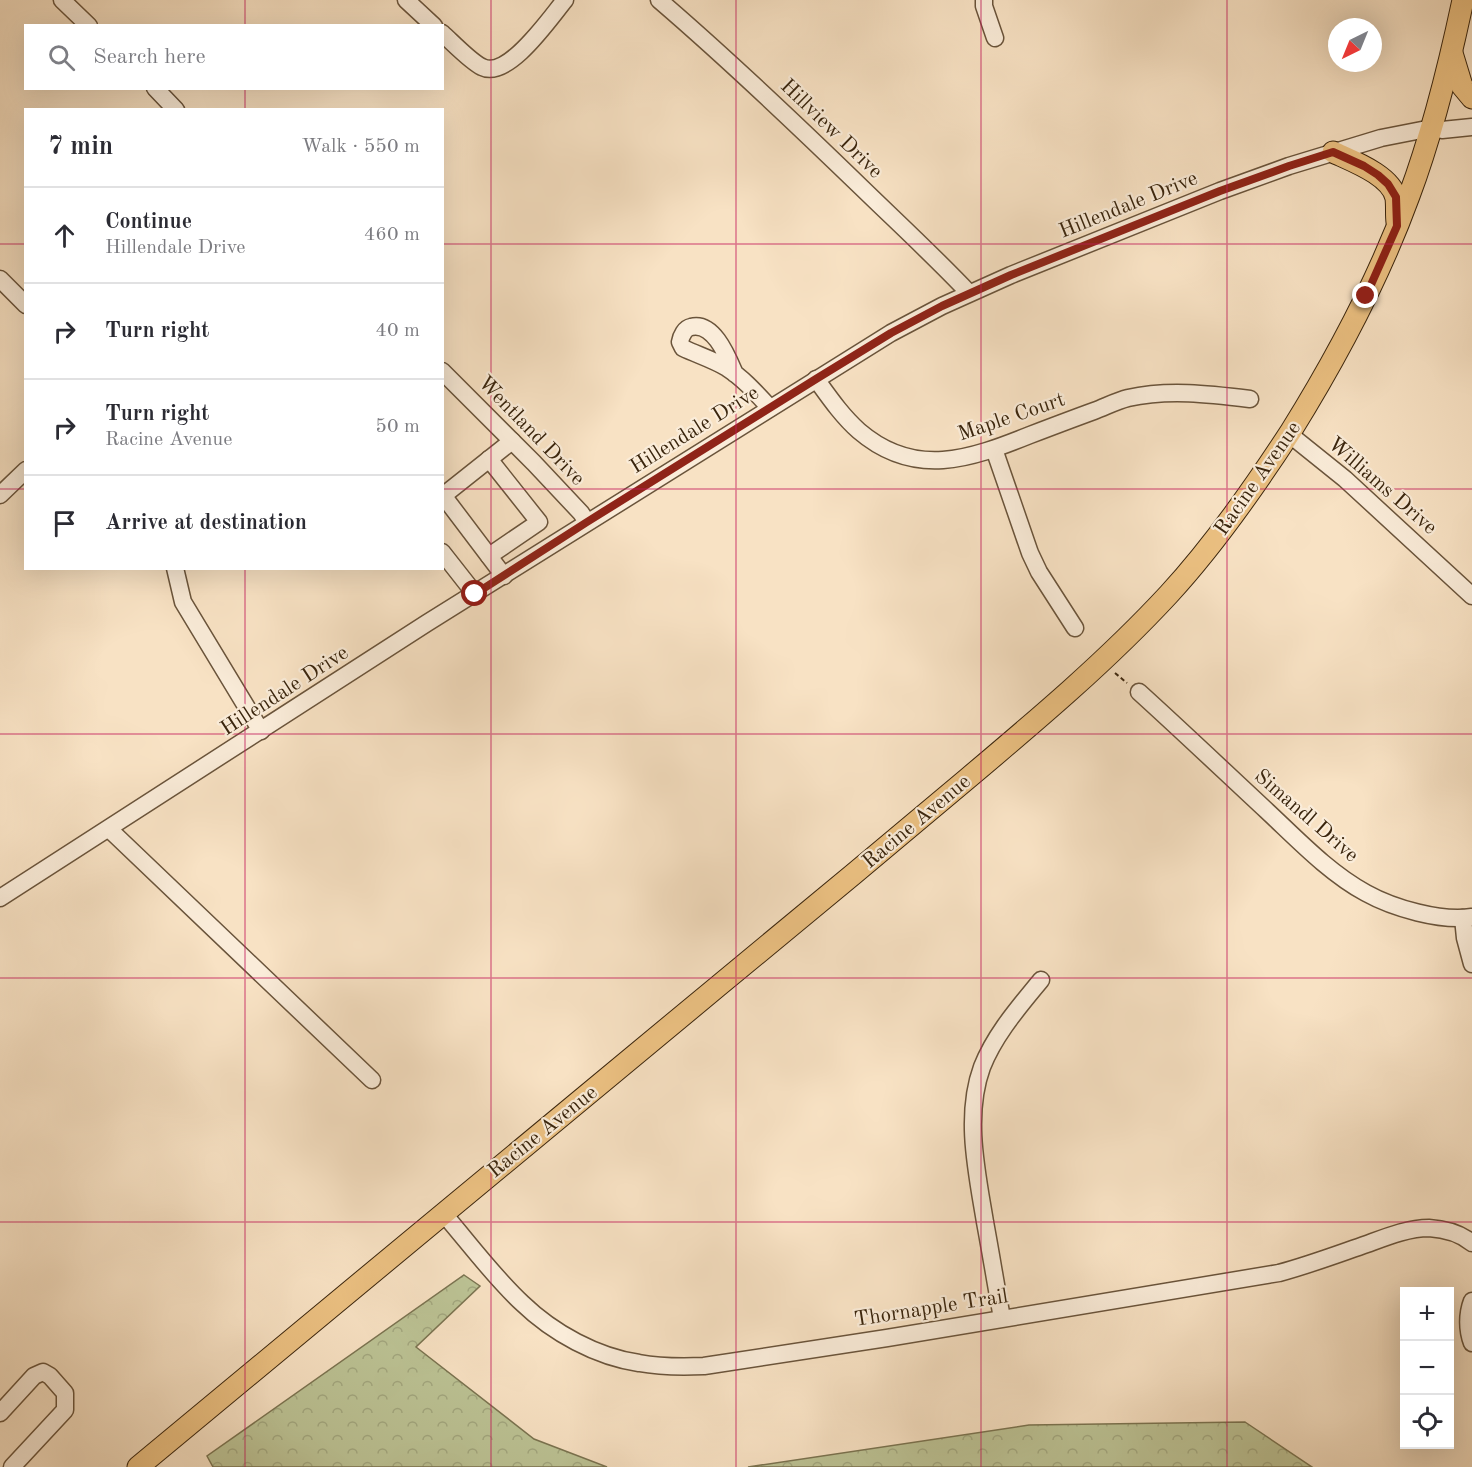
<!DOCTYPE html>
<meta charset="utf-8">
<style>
body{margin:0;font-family:"Old Standard TT",serif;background:#f7f7f7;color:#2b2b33}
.controls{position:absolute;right:18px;bottom:18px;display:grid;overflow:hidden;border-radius:0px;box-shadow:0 6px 24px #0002}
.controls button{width:54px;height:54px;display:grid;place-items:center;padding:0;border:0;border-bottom:2px solid #e1e1e2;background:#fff;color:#2b2b33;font:30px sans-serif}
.compass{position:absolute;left:1328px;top:18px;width:54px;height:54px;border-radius:50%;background:#fff;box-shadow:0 6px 24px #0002;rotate:223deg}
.stop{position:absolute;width:18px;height:18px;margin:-14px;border:4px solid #8f2418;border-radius:50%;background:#fff}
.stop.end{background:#8f2418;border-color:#fff;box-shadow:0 2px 6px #0008}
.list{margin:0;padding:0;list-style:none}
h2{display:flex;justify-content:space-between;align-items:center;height:78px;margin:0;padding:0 24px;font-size:26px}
h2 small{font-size:20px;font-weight:400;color:#7c7c81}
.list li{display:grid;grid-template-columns:39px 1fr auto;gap:18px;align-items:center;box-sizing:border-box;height:96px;padding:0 24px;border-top:2px solid #e1e1e2}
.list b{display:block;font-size:22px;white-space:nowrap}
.list p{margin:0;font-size:20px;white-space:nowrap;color:#7c7c81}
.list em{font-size:20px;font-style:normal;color:#7c7c81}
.icon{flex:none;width:33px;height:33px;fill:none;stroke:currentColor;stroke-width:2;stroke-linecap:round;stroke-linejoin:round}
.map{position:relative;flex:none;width:1472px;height:1467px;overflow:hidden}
.search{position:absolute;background:#fff;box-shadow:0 6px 24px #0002;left:24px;top:24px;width:420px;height:66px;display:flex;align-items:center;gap:15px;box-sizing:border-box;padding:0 21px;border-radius:0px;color:#7c7c81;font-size:22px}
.panel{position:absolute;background:#fff;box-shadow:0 6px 24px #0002;left:24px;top:108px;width:420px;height:462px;border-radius:0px}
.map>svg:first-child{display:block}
.forest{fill:url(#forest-crowns);stroke:#7b7451;stroke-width:1.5}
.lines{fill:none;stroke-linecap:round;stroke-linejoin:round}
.minor-casing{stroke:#6a543b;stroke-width:19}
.major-casing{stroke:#3a250d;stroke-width:23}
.path{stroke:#3a250d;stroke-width:2;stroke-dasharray:4.5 3;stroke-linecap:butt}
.minor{stroke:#faecd9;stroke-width:16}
.major{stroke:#ecc182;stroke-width:21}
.route{stroke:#8f2418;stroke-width:8}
.grid{fill:none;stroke:#c2185b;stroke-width:1.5;stroke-opacity:0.55}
.labels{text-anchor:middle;stroke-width:4.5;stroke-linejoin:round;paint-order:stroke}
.street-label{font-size:21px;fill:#3a250d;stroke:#faecd9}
</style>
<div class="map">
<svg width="1472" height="1467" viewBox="0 0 1472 1467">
<defs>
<pattern id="forest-crowns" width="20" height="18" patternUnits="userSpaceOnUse" patternTransform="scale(1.5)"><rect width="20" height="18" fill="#bcc395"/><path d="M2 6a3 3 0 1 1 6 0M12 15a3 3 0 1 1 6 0" fill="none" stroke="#a2a77f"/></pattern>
</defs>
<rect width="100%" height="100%" fill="#f8e2c4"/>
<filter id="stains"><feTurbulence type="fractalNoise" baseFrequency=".00333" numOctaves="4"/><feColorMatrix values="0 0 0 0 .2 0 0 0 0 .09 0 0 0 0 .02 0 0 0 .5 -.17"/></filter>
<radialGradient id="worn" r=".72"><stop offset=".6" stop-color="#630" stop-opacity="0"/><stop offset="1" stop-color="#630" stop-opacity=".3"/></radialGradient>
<g class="forest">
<path d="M 464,1275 L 480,1286 L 416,1347 L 534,1439 L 607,1467 L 213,1467 L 207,1456 Z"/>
<path d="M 1245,1422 L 1312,1467 L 748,1467 L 1029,1425 Z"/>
</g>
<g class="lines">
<g class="minor-casing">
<g id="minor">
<path d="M 62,0 L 89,26"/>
<path d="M 406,0 L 434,26"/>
<path d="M 659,0 C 729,60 795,123 861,187 C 897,222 934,256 969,293"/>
<path d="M 984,0 L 984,6 L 995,38"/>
<path d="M 442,33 C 452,42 471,62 482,67 C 508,80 550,18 565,0"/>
<path d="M 155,88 L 176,110"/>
<path d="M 0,279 L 26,305"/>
<path d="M 442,371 L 534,463 L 581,513 L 587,522"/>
<path d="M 735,374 C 728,358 714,321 691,327 C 685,328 681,336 680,342 L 683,348 C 698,355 714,360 727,368 C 744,379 757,394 770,408"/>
<path d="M 816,379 C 829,397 842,416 859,431 C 915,479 970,459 1030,435 C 1051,427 1072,419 1094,411 C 1105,407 1116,401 1128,398 C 1168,389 1209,394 1250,399"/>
<path d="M 1289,434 L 1345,479 L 1472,596"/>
<path d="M 994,449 L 1030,553 L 1039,572 L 1075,628"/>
<path d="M 442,494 L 504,576"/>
<path d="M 0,495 L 26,470"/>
<path d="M 444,495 L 512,441"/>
<path d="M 442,552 L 475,594"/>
<path d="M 489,556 L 539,522 L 489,459"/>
<path d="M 175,568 L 183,602 L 261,731"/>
<path d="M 1139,692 C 1182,731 1224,771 1267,811 C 1297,839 1329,873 1366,893 C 1393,908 1441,922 1472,917"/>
<path d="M 109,829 L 372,1080"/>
<path d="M 0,898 L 427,623 L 891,333 L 942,306 L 1011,275 L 1220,191 L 1289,166 L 1381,138 L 1432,128 L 1442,130 L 1472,127"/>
<path d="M 1463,918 L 1465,938 L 1472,964"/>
<path d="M 443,1213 C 469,1243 493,1276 522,1303 C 553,1333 597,1357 639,1363 C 661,1367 682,1367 704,1366 L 887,1338 L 1279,1273 C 1309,1265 1338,1254 1367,1244 C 1386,1237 1408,1228 1429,1228 C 1444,1229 1460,1233 1472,1243"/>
<path d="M 1472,1301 C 1467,1314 1467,1330 1472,1343"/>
<path d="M 1002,1318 C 996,1286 991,1254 985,1222 C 977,1173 964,1116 982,1067 C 995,1034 1019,1007 1041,980"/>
<path d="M 0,1413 L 34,1376 L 43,1372 L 50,1376 L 65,1393 L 65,1410 L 12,1467"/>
</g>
</g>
<g class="major-casing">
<g id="major">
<path d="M 1452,53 L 1462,86 L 1472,98"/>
<path d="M 1333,152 C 1352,161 1391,175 1396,198 C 1397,206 1396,215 1397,222"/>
<path d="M 138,1467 C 331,1306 524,1146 717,987 C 801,918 884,849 967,779 C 1037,720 1107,661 1169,594 C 1215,544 1254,488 1291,431 C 1337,357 1379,278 1409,196 C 1433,132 1449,66 1463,0"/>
</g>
</g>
<path class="path" d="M 1115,673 L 1127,683"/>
<use href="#minor" class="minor"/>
<use href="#major" class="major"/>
</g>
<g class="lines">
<path class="route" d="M 475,594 L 587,522 L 816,379 L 891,333 L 942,306 L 1011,275 L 1220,191 L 1289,166 L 1333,152 L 1364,166 L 1378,175 L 1388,184 L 1396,197 L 1397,226 L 1366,296"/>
</g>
<path class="grid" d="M 245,0 L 245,26M 491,0 L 491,1467M 736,0 L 736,1467M 981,0 L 981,1467M 1227,0 L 1227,1467M 245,88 L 245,110M 0,244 L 26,244M 442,244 L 1472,244M 0,489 L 26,489M 442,489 L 1472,489M 245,568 L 245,1467M 0,734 L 1472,734M 0,978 L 1472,978M 0,1222 L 1472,1222"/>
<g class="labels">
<g class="street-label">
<text transform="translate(832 128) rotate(44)" y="7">Hillview Drive</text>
<text transform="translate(1128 204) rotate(-22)" y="7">Hillendale Drive</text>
<text transform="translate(1011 416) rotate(-19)" y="7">Maple Court</text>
<text transform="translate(694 429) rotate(-32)" y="7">Hillendale Drive</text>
<text transform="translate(532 430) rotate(46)" y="7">Wentland Drive</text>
<text transform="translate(1257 478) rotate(-55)" y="7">Racine Avenue</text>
<text transform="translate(1383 485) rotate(41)" y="7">Williams Drive</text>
<text transform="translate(284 690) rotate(-33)" y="7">Hillendale Drive</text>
<text transform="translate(1307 815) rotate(41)" y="7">Simandl Drive</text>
<text transform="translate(916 821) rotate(-40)" y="7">Racine Avenue</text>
<text transform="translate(542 1131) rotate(-39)" y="7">Racine Avenue</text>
<text transform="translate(931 1307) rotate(-9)" y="7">Thornapple Trail</text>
</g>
</g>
<rect width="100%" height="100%" filter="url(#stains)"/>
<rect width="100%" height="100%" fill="url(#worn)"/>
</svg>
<div class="controls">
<button>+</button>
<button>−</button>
<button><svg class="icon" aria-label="locate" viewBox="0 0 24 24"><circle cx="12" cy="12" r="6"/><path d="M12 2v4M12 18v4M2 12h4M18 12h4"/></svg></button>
</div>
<svg class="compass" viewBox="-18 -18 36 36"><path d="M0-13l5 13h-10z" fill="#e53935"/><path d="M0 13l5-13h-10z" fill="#7c7c81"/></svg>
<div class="stop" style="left:475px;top:594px"></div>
<div class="stop end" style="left:1366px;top:296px"></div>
<div class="search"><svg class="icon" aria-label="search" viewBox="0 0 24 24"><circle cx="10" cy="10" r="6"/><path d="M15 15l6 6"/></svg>Search here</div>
<section class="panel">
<h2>7 min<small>Walk · 550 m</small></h2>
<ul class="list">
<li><svg class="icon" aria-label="ahead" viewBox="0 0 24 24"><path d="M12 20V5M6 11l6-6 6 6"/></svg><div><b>Continue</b><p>Hillendale Drive</p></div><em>460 m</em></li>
<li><svg class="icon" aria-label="right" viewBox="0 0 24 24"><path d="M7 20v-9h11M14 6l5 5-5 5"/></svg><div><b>Turn right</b></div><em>40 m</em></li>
<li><svg class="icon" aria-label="right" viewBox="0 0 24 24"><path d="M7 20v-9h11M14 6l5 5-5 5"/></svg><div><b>Turn right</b><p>Racine Avenue</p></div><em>50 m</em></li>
<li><svg class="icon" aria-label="arrive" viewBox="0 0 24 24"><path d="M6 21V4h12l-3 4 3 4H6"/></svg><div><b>Arrive at destination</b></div></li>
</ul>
</section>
</div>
